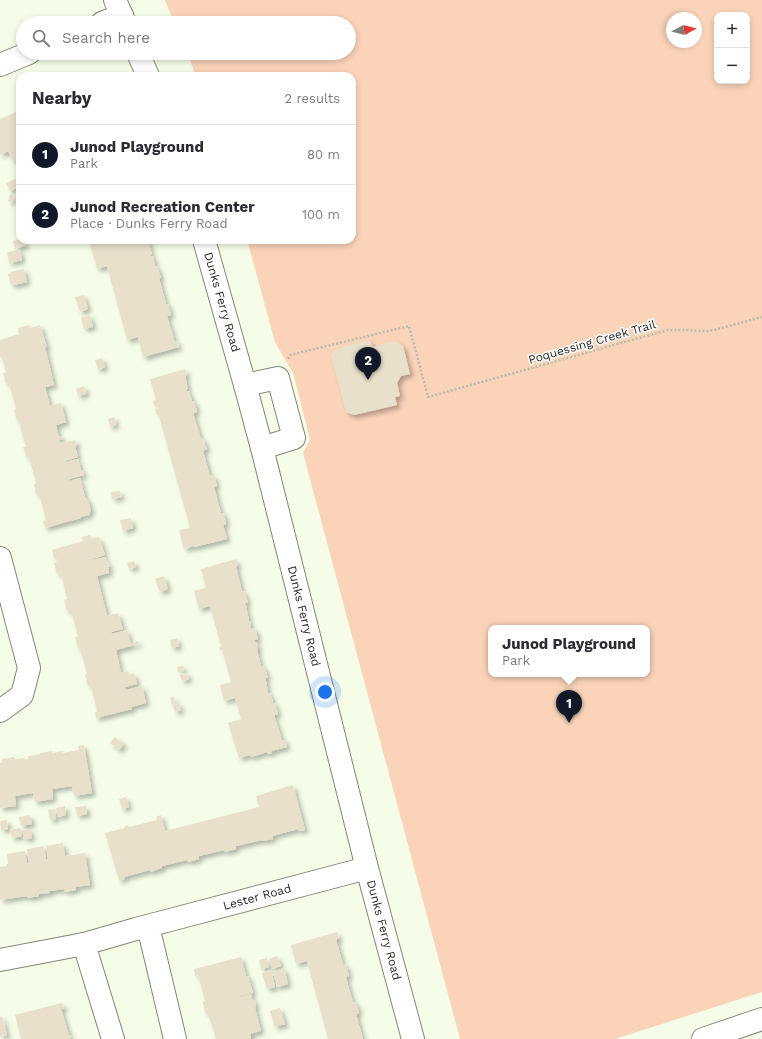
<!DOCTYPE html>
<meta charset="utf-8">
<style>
body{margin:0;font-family:"Work Sans",sans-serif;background:#f2f2f3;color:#2b2b33}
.controls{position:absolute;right:12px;top:12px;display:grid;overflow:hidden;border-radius:8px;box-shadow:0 2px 6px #0003}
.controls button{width:36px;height:36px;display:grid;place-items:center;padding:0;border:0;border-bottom:1px solid #e1e1e2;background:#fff;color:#2b2b33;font:20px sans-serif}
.compass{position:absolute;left:666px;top:12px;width:36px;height:36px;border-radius:50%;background:#fff;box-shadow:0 2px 6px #0003;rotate:83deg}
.you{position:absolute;left:325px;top:692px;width:14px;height:14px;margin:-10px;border:3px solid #fff;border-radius:50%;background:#1a73e8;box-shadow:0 0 0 6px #1a73e833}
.badge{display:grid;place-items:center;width:26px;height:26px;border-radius:50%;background:#111827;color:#fff;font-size:13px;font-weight:700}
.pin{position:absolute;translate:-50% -33px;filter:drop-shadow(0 1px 2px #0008)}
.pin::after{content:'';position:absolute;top:21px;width:14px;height:12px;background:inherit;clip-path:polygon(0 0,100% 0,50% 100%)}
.popup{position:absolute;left:488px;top:625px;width:162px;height:52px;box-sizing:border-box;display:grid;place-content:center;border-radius:8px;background:#fff;filter:drop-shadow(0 1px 3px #0005);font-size:13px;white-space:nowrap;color:#7c7c81}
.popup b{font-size:15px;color:#2b2b33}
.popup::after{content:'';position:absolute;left:50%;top:100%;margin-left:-8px;border:8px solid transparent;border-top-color:#fff}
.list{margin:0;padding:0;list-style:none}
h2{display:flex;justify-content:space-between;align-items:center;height:52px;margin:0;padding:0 16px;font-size:17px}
h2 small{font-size:13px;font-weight:400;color:#7c7c81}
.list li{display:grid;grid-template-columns:26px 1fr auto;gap:12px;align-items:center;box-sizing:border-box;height:60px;padding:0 16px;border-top:1px solid #e1e1e2}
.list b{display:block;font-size:15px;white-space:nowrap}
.list p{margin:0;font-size:13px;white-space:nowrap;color:#7c7c81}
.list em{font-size:13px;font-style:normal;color:#7c7c81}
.icon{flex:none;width:22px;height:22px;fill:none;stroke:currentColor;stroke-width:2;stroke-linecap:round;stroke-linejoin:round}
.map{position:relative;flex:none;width:762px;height:1039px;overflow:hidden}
.search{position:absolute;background:#fff;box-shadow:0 2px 6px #0003;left:16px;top:16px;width:340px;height:44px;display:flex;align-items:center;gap:10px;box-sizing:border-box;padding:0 14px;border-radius:22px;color:#7c7c81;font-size:15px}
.panel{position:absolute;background:#fff;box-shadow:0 2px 6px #0003;left:16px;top:72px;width:340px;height:172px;border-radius:12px}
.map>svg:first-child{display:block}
.green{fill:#fad3b8;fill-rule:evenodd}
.building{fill:#e8e0cb;filter:url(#shadow)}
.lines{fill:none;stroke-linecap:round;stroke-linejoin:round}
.minor-casing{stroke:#828875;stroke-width:24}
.path{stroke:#b7bdac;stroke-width:2.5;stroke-dasharray:2 2;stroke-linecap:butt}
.minor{stroke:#fff;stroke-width:22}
.labels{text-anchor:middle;stroke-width:3;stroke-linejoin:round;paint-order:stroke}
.street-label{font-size:12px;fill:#2a2c25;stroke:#fff}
</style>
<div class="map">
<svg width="762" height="1039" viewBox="0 0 762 1039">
<defs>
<filter id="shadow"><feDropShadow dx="3.5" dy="3.5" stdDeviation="2" flood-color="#0004"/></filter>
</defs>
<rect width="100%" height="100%" fill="#f5fde8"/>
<path class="green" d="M 165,0 L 762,0 L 762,992 L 615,1039 L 460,1039 L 303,453 L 310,439 L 293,373 L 275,342 L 247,240 L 352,240 L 352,76 L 196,76 L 187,53 L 349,53 L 349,23 L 174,23 ZM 717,15 L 747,15 L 747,81 L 717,81 ZM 672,18 L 696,18 L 696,42 L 672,42 ZM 491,628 L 647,628 L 647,674 L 491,674 Z"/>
<g class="building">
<path d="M 20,110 L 20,160 L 16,161 L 13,161 L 8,151 L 0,155 L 0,119 Z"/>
<path d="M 17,178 L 20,184 L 20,187 L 10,191 L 6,183 Z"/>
<path d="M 10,194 L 14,195 L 12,202 L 8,201 Z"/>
<path d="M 20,239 L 20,240 L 24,240 L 26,245 L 15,249 L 13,241 Z"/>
<path d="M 89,240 L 153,240 L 148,242 L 152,254 L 150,255 L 151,257 L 153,256 L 155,266 L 157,266 L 161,278 L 159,278 L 166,304 L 168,304 L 171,315 L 167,316 L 175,342 L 177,341 L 179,347 L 143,357 L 138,337 L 127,340 L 107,266 L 97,269 Z"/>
<path d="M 20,250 L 22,260 L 9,263 L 7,252 Z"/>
<path d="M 24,269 L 27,282 L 14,285 L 14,284 L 11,285 L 8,274 L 11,274 L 10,272 Z"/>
<path d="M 84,295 L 88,309 L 80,312 L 75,297 Z"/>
<path d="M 90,315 L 93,327 L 84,329 L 81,318 Z"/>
<path d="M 29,325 L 30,328 L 40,325 L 47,347 L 45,347 L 54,385 L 45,387 L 50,406 L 61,403 L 66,422 L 56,425 L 59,437 L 62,436 L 63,439 L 59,440 L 61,443 L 76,440 L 77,446 L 75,446 L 78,457 L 65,461 L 65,462 L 78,459 L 81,471 L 83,470 L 84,475 L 69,479 L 70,481 L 80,478 L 85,497 L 88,500 L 91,510 L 89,515 L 80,517 L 81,518 L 45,528 L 43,521 L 46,520 L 39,494 L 36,495 L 34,484 L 36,483 L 29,457 L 27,458 L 23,447 L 26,447 L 22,434 L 19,420 L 17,421 L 14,410 L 16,409 L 9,383 L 6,384 L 3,373 L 6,372 L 2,357 L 0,357 L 0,340 L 19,334 L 18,328 Z"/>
<path d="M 369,340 L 373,347 L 395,341 L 403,346 L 410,374 L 401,376 L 397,383 L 400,396 L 395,397 L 397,405 L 354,415 L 346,412 L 331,355 L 336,349 Z"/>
<path d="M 102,358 L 105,367 L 98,370 L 95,360 Z"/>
<path d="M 185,369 L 187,375 L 185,376 L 188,389 L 187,389 L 187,392 L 189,391 L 192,401 L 194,401 L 197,412 L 193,413 L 201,439 L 203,438 L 205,444 L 207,449 L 203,451 L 210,476 L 214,475 L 216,482 L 217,486 L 214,487 L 221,513 L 224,513 L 226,524 L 223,525 L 227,539 L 194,547 L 194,546 L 184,549 L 179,530 L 190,528 L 159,416 L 159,415 L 157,415 L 155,409 L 158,408 L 157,406 L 155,407 L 153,401 L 156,400 L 150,379 Z"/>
<path d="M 84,386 L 86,394 L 78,396 L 76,389 Z"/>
<path d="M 114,417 L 116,425 L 110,427 L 108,419 Z"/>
<path d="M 120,491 L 122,497 L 112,499 L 111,492 Z"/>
<path d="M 131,518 L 133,528 L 123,531 L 120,520 Z"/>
<path d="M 90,535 L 91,539 L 99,537 L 105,555 L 92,559 L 92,560 L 105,557 L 107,563 L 108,562 L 110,567 L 108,567 L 109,573 L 97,576 L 107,616 L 118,613 L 123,629 L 111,632 L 112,634 L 127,630 L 131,644 L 138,641 L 139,644 L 116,650 L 121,673 L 128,671 L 129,675 L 134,673 L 137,684 L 125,687 L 126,690 L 142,686 L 146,703 L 131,707 L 132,709 L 96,718 L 95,712 L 97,711 L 91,685 L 88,686 L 85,675 L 87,674 L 80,648 L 78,649 L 75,637 L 78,636 L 71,610 L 67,611 L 64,600 L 67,599 L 61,573 L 57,574 L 54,563 L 58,562 L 56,558 L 54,558 L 52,550 L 83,541 L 82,537 Z"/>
<path d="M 236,559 L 238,565 L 236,566 L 242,592 L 244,591 L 248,602 L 245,603 L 246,606 L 249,621 L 250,621 L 251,629 L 255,628 L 258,639 L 254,640 L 255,642 L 257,643 L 258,648 L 257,651 L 261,666 L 264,666 L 268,678 L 265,678 L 266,681 L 268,692 L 269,694 L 270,693 L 273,702 L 271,703 L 271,704 L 275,703 L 278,714 L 274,715 L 282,740 L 285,740 L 287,747 L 271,751 L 272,753 L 268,754 L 267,752 L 251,757 L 250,755 L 239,758 L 228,723 L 241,719 L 235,698 L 224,701 L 220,685 L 231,682 L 222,649 L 220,650 L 219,647 L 221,646 L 210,606 L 199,609 L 194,591 L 206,588 L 201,569 Z"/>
<path d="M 134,561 L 136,567 L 129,569 L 127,563 Z"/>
<path d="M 164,576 L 168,589 L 160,592 L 155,579 Z"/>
<path d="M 177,638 L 179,646 L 172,648 L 170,640 Z"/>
<path d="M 183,666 L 184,670 L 178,672 L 177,667 Z"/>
<path d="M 187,673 L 189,679 L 182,681 L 180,674 Z"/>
<path d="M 174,697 L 175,704 L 172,704 L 170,698 Z"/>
<path d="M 179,703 L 181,710 L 175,712 L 173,705 Z"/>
<path d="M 115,737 L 124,744 L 119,750 L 110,743 Z"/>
<path d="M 84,745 L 92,793 L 74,796 L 72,786 L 52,789 L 53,799 L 35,802 L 33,793 L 15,796 L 16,806 L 0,808 L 0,763 L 2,763 L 2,759 L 14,757 L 15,759 L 25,758 L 25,760 L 28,759 L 28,756 L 40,754 L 40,753 L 52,751 L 52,753 L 63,751 L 63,753 L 79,750 L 78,746 Z"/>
<path d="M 293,785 L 305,830 L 299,831 L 298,829 L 272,836 L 273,839 L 262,841 L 262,840 L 236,846 L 236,849 L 225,852 L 224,850 L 199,856 L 199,859 L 188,862 L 187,860 L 162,866 L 162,868 L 150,872 L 150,870 L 124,877 L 125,879 L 119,880 L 105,833 L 125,828 L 124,826 L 128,825 L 129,827 L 157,820 L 156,817 L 161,815 L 165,831 L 259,807 L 256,796 Z"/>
<path d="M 126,797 L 129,807 L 122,809 L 119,799 Z"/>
<path d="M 65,806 L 66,815 L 58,817 L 56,808 Z"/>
<path d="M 86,806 L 87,814 L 77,816 L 75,807 Z"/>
<path d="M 55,809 L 56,819 L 50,820 L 48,810 Z"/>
<path d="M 30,815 L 32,824 L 21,826 L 19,817 Z"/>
<path d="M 7,820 L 8,829 L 1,830 L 0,821 Z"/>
<path d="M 20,828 L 22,836 L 12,838 L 10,830 Z"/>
<path d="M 30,829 L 32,838 L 24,839 L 23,830 Z"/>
<path d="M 63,843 L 65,856 L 85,853 L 90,885 L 76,887 L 76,890 L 65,892 L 64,889 L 50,891 L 49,893 L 39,894 L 39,896 L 27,898 L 27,896 L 0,900 L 0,867 L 7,866 L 7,864 L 8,863 L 7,854 L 25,851 L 27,864 L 29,863 L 27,849 L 44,846 L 46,860 L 48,859 L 46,846 Z"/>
<path d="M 337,932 L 339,939 L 336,939 L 343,965 L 346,964 L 349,976 L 346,977 L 349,989 L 353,1002 L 356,1002 L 359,1013 L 356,1014 L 363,1039 L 328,1039 L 307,961 L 296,964 L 291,945 Z"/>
<path d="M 277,956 L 281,966 L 272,969 L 269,959 Z"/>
<path d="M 241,957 L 246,976 L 248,976 L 253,993 L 240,996 L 240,997 L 251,994 L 252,999 L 255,1001 L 256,1005 L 255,1008 L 261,1031 L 250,1034 L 251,1039 L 216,1039 L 208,1013 L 205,1013 L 203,1002 L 205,1001 L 198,975 L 195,976 L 194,969 Z"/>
<path d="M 267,958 L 269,967 L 261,969 L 259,960 Z"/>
<path d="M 284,968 L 288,984 L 277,987 L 273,972 Z"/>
<path d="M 271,970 L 275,987 L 267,989 L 262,973 Z"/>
<path d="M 62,1003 L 64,1009 L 61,1009 L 69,1035 L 70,1035 L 71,1039 L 21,1039 L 15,1015 Z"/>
<path d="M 280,1008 L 285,1024 L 275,1027 L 270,1011 Z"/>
<path d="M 2,1016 L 7,1035 L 0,1037 L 0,1017 Z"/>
</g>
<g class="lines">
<g class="minor-casing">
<g id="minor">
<path d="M 115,0 L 125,23"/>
<path d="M 102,23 L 122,15"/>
<path d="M 138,53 L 148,76"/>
<path d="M 0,65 L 29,53"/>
<path d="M 204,240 L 245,385 L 262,448 L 367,868 L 413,1039"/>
<path d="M 245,385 L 278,378 L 294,438 L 262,448"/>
<path d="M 0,558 L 29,668 L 22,695 L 0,711"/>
<path d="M 148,926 L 175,1039"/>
<path d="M 84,944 L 113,1039"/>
<path d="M 0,960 L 84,944 L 136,929 L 367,868"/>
<path d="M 703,1039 L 762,1019"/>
</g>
</g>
<path class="path" d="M 288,359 L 290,355 L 409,326 L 428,397 L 668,330 L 687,330 L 700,331 L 708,331 L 718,329 L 762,317"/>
<use href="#minor" class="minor"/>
</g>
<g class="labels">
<g class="street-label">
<text transform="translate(222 302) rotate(74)" y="4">Dunks Ferry Road</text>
<text transform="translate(592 342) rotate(-16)" y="4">Poquessing Creek Trail</text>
<text transform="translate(304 616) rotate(76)" y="4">Dunks Ferry Road</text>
<text transform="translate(257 897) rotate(-15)" y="4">Lester Road</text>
<text transform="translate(384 930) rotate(75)" y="4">Dunks Ferry Road</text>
</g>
</g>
</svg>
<div class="controls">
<button>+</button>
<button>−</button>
</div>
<svg class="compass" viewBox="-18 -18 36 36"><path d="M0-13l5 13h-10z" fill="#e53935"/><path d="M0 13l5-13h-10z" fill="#7c7c81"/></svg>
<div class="you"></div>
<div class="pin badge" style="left:569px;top:723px">1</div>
<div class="popup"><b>Junod Playground</b>Park</div>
<div class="pin badge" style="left:368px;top:380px">2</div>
<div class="search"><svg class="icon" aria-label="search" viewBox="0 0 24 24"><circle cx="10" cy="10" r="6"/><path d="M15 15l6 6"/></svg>Search here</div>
<section class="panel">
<h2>Nearby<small>2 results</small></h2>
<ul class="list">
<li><span class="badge">1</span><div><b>Junod Playground</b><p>Park</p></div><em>80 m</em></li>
<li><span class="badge">2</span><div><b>Junod Recreation Center</b><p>Place · Dunks Ferry Road</p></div><em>100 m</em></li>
</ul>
</section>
</div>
